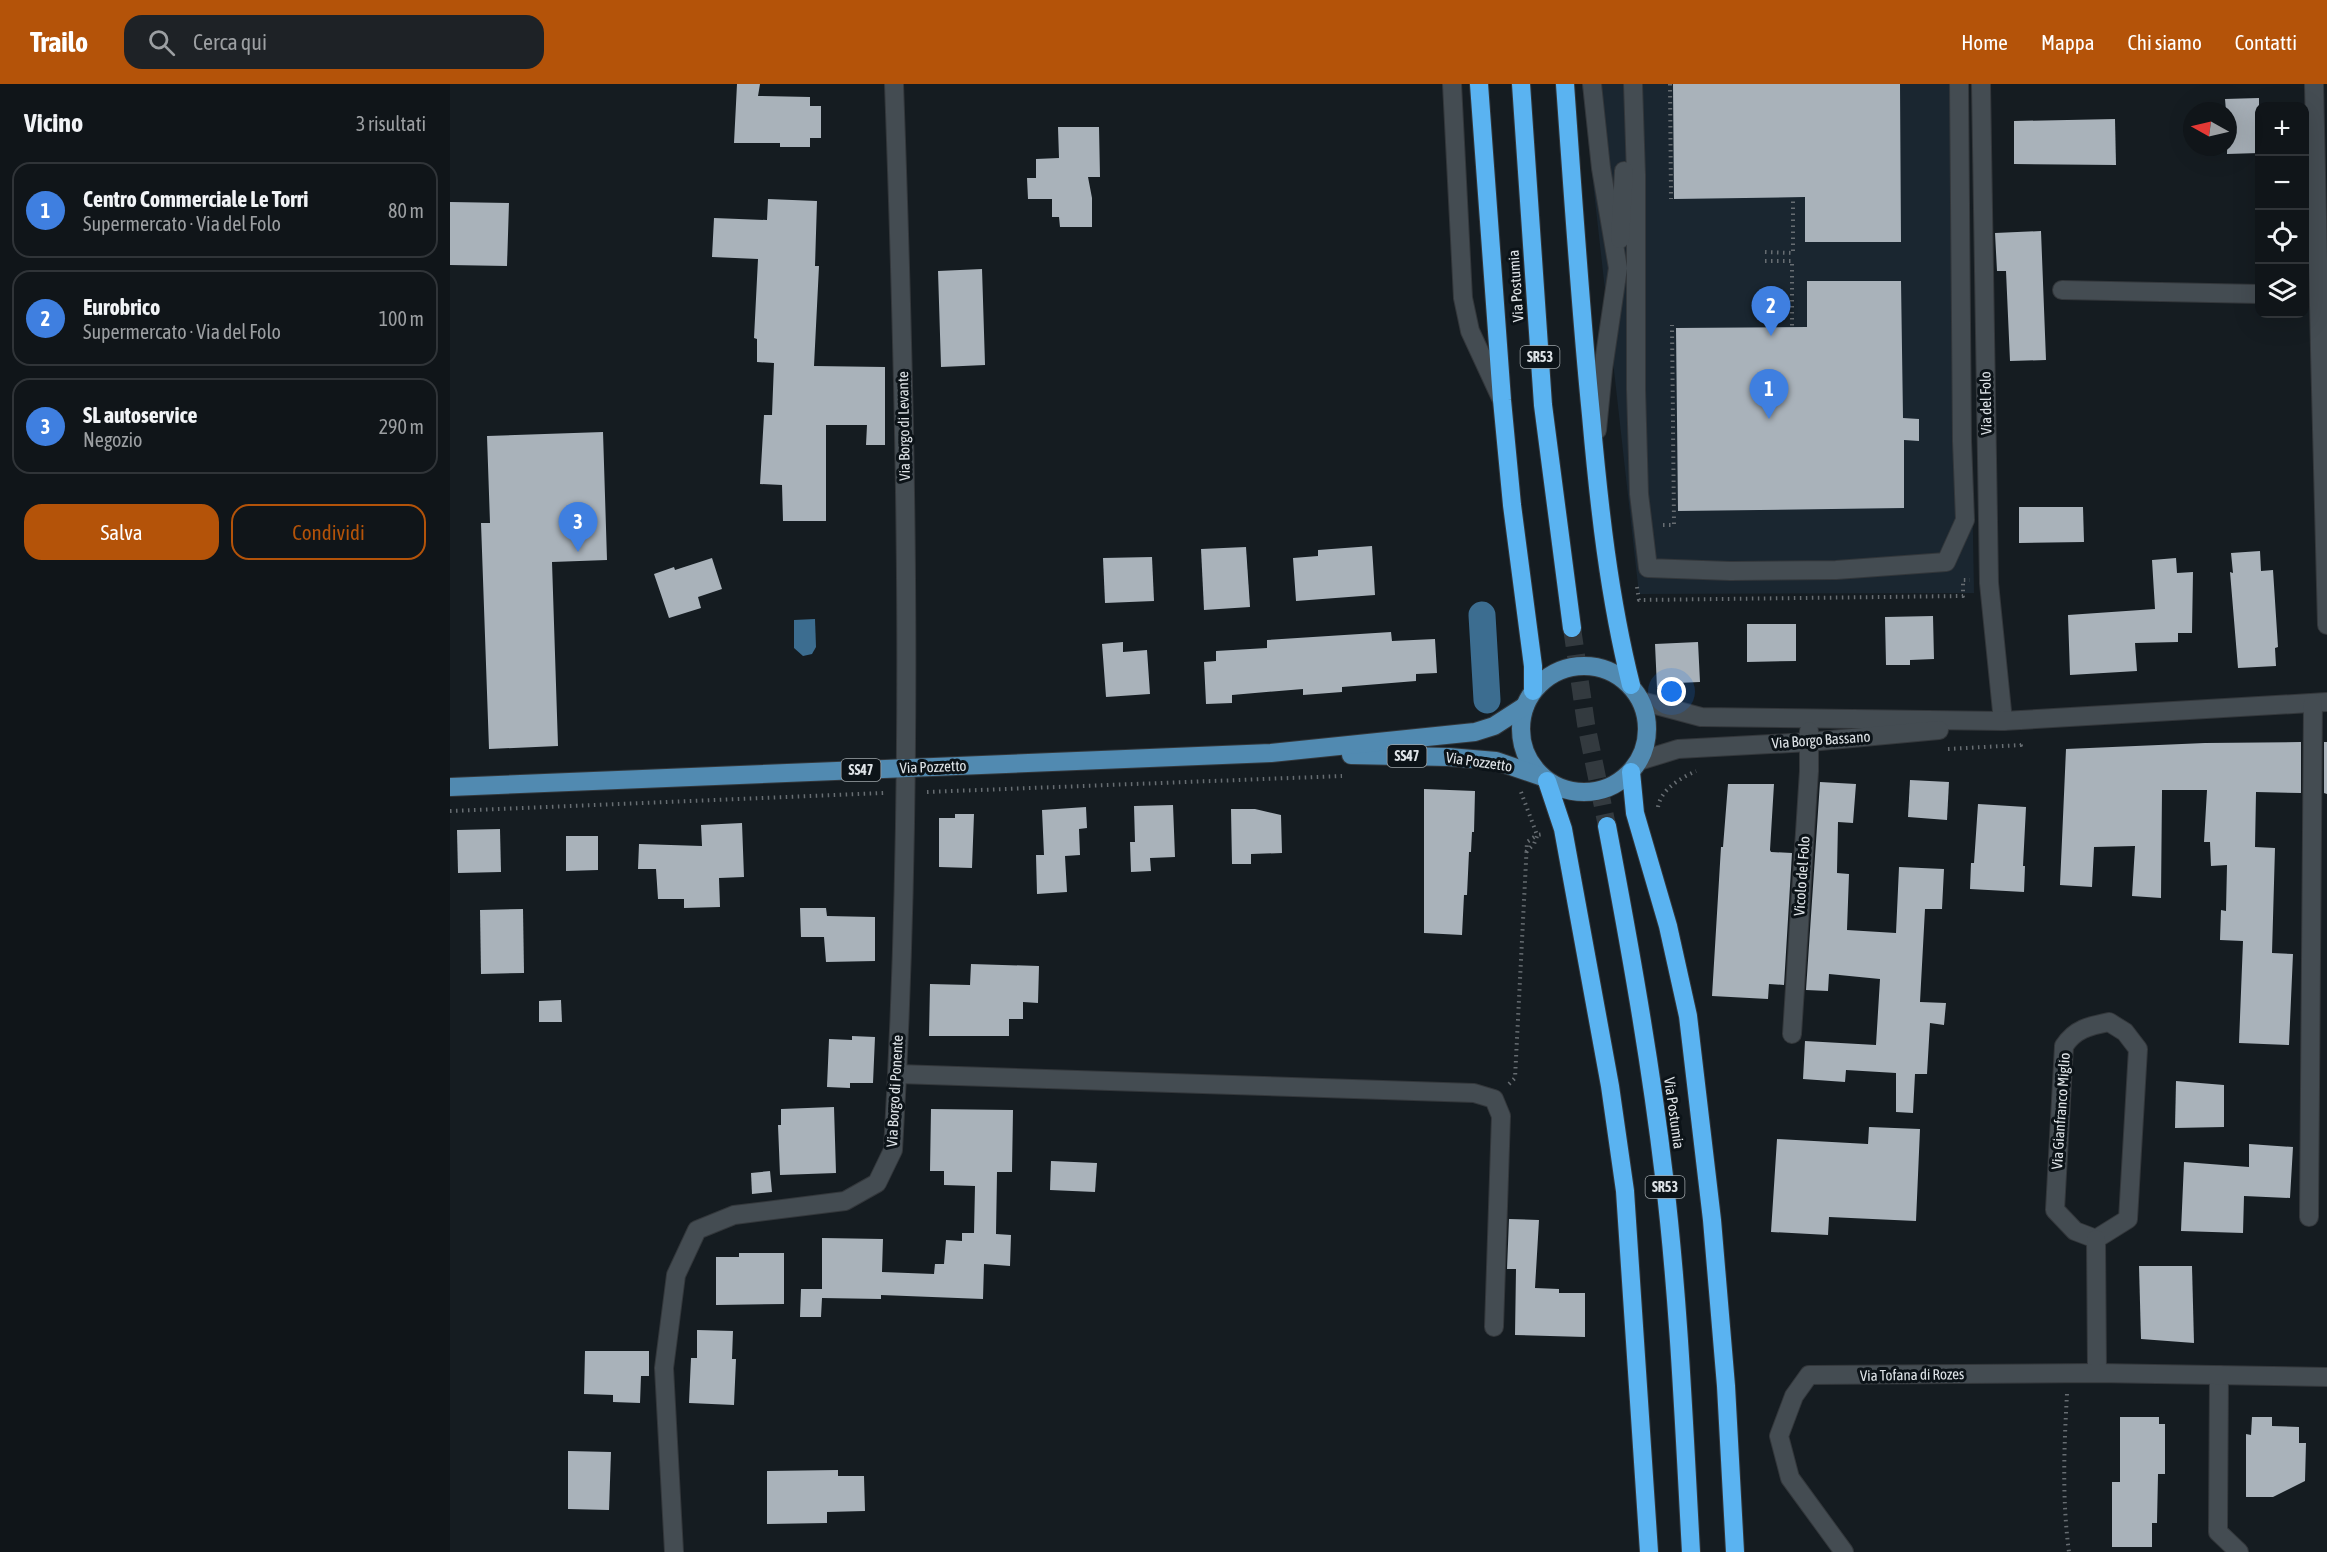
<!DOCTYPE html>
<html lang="it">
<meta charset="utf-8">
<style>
body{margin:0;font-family:"Asap Condensed",sans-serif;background:#1e2226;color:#f1f3f6}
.controls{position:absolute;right:18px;top:18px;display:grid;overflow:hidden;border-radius:12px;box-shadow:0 6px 24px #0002}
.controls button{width:54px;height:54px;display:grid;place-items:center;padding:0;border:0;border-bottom:2px solid #303438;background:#101519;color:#f1f3f6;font:30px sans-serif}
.compass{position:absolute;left:1733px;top:18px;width:54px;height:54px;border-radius:50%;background:#101519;box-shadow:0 6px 24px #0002;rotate:278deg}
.you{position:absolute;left:1222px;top:608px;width:21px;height:21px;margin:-15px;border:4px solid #fff;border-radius:50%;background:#1a73e8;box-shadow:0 0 0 9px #1a73e833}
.badge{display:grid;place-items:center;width:39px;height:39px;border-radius:50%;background:#b45309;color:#fff;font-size:20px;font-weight:700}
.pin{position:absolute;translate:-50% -50px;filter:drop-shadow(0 2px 3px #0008)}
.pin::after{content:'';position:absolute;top:32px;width:21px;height:18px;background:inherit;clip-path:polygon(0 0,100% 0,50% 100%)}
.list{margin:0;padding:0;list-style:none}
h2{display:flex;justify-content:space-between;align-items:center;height:78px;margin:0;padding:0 24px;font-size:26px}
h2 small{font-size:20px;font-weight:400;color:#9c9fa2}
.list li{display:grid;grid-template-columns:39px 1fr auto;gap:18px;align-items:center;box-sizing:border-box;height:96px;margin:0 12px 12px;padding:0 12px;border:2px solid #303438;border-radius:18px}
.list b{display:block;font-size:22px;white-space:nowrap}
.list p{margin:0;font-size:20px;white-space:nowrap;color:#9c9fa2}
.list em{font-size:20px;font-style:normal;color:#9c9fa2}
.actions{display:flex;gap:12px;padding:18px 24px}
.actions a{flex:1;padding:14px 0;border:2px solid #b45309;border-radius:18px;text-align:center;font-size:21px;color:#b45309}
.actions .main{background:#b45309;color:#fff}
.icon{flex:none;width:33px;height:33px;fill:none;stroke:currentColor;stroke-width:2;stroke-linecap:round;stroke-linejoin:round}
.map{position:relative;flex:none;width:1877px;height:1468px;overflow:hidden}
header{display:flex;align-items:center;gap:36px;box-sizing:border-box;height:84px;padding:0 30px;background:#b45309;color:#fff}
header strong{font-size:28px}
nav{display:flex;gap:33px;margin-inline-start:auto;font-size:21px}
.search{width:420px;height:54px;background:#1e2226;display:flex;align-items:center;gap:15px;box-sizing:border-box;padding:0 21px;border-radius:18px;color:#9c9fa2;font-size:22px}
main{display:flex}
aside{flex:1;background:#101519}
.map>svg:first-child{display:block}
.built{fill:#1a2630}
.water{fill:#3c6d90}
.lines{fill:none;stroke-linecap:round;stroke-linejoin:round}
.canal{stroke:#3c6d90;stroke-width:27}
.building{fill:#a9b2ba}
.highway-tunnel{stroke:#333a3f;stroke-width:18;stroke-dasharray:18 9;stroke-linecap:butt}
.minor-casing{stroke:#33373b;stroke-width:20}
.major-casing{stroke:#33373b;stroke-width:20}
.highway-casing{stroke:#33373b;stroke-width:20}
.path{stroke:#676d72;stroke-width:4;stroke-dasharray:1.5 4.5;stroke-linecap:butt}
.minor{stroke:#444c52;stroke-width:18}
.major{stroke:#518ab1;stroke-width:18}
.highway{stroke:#5ab3f1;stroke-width:18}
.labels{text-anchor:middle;stroke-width:6;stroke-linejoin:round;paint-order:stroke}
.shield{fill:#0c1318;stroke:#9fa5a9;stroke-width:1.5}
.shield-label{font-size:14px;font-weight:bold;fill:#dee3e7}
.street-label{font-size:15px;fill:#dee3e7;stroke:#0c1318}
</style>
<header>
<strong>Trailo</strong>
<div class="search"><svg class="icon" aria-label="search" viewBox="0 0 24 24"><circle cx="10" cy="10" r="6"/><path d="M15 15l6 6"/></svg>Cerca qui</div>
<nav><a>Home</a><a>Mappa</a><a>Chi siamo</a><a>Contatti</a></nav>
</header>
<main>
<aside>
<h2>Vicino<small>3 risultati</small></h2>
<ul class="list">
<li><span class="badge" style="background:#3f7fe0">1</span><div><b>Centro Commerciale Le Torri</b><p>Supermercato · Via del Folo</p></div><em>80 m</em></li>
<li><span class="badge" style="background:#3f7fe0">2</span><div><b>Eurobrico</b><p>Supermercato · Via del Folo</p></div><em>100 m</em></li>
<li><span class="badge" style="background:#3f7fe0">3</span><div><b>SL autoservice</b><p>Negozio</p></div><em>290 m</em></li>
</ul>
<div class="actions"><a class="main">Salva</a><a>Condividi</a></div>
</aside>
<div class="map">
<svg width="1877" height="1468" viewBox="0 0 1877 1468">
<rect width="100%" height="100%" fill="#151c21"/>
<path class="built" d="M 1132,0 L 1515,0 L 1524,509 L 1189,510 Z"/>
<path class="water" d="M 365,535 L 366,563 L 362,570 L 353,572 L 344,564 L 344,536 Z"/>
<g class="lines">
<path class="canal" d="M 1032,531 L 1037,616"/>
</g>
<g class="building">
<path d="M 287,0 L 310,0 L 308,12 L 360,13 L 360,22 L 371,22 L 371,54 L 360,54 L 360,63 L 330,63 L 330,59 L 284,59 Z"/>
<path d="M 1223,0 L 1450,0 L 1451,158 L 1355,158 L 1355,113 L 1224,115 Z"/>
<path d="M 1809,14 L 1809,69 L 1777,70 L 1778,27 L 1776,27 L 1775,15 Z"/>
<path d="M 1665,35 L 1666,81 L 1564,80 L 1564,37 Z"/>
<path d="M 608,43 L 649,43 L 650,93 L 638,93 L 642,114 L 642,143 L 610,143 L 609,133 L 602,133 L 602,115 L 578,115 L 577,94 L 586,94 L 586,75 L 609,74 Z"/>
<path d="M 318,115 L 367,117 L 365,182 L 369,182 L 364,282 L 435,283 L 435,361 L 416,361 L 417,341 L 376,341 L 376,437 L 333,437 L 332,401 L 310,400 L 314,331 L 322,331 L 324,279 L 307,278 L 307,255 L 304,254 L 308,175 L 262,173 L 264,134 L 317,136 Z"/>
<path d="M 0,118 L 59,119 L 57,182 L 0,181 Z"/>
<path d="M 1591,147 L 1596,276 L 1560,277 L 1556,187 L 1547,187 L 1545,149 Z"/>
<path d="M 532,185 L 535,281 L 491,283 L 488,187 Z"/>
<path d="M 1357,197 L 1451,197 L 1453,334 L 1469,335 L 1469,357 L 1454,356 L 1454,424 L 1228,427 L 1226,244 L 1357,243 Z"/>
<path d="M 153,348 L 157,476 L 102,478 L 108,662 L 39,665 L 31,439 L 40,439 L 37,352 Z"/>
<path d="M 1569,423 L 1633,423 L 1634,458 L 1569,459 Z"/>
<path d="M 922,462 L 925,511 L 846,517 L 843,474 L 868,472 L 868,466 Z"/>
<path d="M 796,463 L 800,523 L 754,526 L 751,465 Z"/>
<path d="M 1810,467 L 1811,487 L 1823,486 L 1828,563 L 1825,564 L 1826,582 L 1788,584 L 1780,488 L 1783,489 L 1781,469 Z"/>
<path d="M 702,473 L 704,517 L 655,519 L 653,474 Z"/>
<path d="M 262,474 L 272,505 L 248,513 L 251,524 L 219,534 L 204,490 L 224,483 L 225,486 Z"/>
<path d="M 1726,474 L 1727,489 L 1743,488 L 1742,549 L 1728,549 L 1728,558 L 1685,559 L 1687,587 L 1620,591 L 1618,531 L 1705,525 L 1702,476 Z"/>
<path d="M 1483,532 L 1484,575 L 1460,576 L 1460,581 L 1436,581 L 1435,533 Z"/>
<path d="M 1297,540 L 1346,540 L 1346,577 L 1297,578 Z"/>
<path d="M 941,548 L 942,557 L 985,555 L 987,589 L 966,590 L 966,597 L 892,603 L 892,608 L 853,611 L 853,605 L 782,611 L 782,619 L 756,620 L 754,578 L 766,577 L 766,567 L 817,564 L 817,556 Z"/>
<path d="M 673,558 L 673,568 L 697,566 L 700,610 L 656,613 L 652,560 Z"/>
<path d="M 1248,558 L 1250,598 L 1227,599 L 1227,603 L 1207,604 L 1205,560 Z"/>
<path d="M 1851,658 L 1851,709 L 1806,708 L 1805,763 L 1825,764 L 1822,869 L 1843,870 L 1839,961 L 1789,959 L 1793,857 L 1770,856 L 1771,826 L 1776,827 L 1777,781 L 1761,782 L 1760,758 L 1754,758 L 1757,706 L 1712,706 L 1711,814 L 1682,812 L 1685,762 L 1644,763 L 1642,803 L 1610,801 L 1616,665 L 1755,659 Z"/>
<path d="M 1874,658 L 1877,658 L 1877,710 L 1874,709 Z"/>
<path d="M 1460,696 L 1499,698 L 1497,736 L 1458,733 Z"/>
<path d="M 1370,698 L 1406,700 L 1403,739 L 1388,738 L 1387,789 L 1399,790 L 1397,846 L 1446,849 L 1449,783 L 1494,785 L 1492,825 L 1475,825 L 1470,918 L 1496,919 L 1494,941 L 1480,939 L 1477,990 L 1465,990 L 1463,1029 L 1446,1028 L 1446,989 L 1396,986 L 1395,998 L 1353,995 L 1355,957 L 1426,961 L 1430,895 L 1379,890 L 1378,907 L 1356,906 Z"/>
<path d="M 1278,700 L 1324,700 L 1320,766 L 1321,768 L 1342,769 L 1334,901 L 1319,900 L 1318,915 L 1262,912 L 1271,763 L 1273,763 Z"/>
<path d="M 974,705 L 1025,707 L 1024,748 L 1022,748 L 1021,768 L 1019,768 L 1017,811 L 1014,811 L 1012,851 L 974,849 Z"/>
<path d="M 1528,720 L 1576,723 L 1573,782 L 1575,782 L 1574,808 L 1520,805 L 1521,779 L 1524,779 Z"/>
<path d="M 723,721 L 725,773 L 700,774 L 701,787 L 681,788 L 680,758 L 685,758 L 684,722 Z"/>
<path d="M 636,723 L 637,744 L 629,745 L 630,771 L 615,772 L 617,808 L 587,810 L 586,771 L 594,771 L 592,726 Z"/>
<path d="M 781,725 L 805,725 L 831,731 L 832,769 L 801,770 L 801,780 L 782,780 Z"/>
<path d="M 505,730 L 524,730 L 522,784 L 489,783 L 489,734 L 505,734 Z"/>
<path d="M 292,739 L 294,793 L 269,794 L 270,823 L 234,824 L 234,815 L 208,815 L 206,785 L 188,785 L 189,760 L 252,762 L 251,741 Z"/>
<path d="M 50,745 L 51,788 L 8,789 L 7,746 Z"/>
<path d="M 116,752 L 148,752 L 148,786 L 116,787 Z"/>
<path d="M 350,824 L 376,824 L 377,832 L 425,833 L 425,877 L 376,878 L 374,853 L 351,853 Z"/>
<path d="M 73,825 L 74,889 L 31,890 L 30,826 Z"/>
<path d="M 521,880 L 589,882 L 588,919 L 573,918 L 573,935 L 559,935 L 559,952 L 479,952 L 480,900 L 520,901 Z"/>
<path d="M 111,916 L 112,938 L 89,938 L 89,917 Z"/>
<path d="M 402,952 L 425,953 L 423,999 L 400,999 L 400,1004 L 377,1003 L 379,955 L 402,956 Z"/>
<path d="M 1726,997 L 1774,1001 L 1774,1043 L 1725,1044 Z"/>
<path d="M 384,1023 L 386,1089 L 330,1091 L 328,1041 L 331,1041 L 331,1025 Z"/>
<path d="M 481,1025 L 563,1026 L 562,1088 L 547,1088 L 546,1150 L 561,1151 L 560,1182 L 534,1180 L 533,1215 L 431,1211 L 431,1215 L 372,1214 L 371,1233 L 350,1233 L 351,1205 L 372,1205 L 372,1154 L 433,1155 L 432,1188 L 484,1190 L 485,1180 L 494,1180 L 496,1156 L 512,1157 L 512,1149 L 524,1149 L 525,1102 L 494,1101 L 494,1087 L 480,1087 Z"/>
<path d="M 1419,1043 L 1470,1045 L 1466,1137 L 1379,1133 L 1378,1151 L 1321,1148 L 1327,1055 L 1418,1060 Z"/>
<path d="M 1799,1060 L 1843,1063 L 1840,1114 L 1794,1112 L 1793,1149 L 1731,1147 L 1734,1078 L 1799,1083 Z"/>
<path d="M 601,1077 L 647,1079 L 645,1108 L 600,1106 Z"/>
<path d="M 320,1087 L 322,1108 L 302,1110 L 301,1089 Z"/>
<path d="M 1059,1135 L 1089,1136 L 1085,1204 L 1109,1205 L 1109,1209 L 1135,1209 L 1135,1253 L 1065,1251 L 1066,1185 L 1057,1185 Z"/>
<path d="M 289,1169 L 334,1169 L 334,1220 L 266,1221 L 266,1173 L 289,1173 Z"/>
<path d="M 1689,1182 L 1742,1182 L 1744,1259 L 1691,1255 Z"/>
<path d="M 247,1246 L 283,1247 L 282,1275 L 286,1275 L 284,1321 L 239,1319 L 241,1274 L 247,1274 Z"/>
<path d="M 135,1267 L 199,1267 L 199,1292 L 191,1292 L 190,1319 L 163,1318 L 163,1311 L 134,1310 Z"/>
<path d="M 1670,1333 L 1709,1333 L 1709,1340 L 1715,1340 L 1715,1390 L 1708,1390 L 1707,1439 L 1702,1439 L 1702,1463 L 1662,1463 L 1662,1398 L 1670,1398 Z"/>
<path d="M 1802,1333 L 1822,1333 L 1822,1342 L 1849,1343 L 1849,1359 L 1856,1359 L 1855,1397 L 1823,1413 L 1796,1413 L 1796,1350 L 1801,1351 Z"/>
<path d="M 118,1367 L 161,1368 L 159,1426 L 118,1425 Z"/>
<path d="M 388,1386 L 388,1392 L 414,1392 L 415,1427 L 377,1428 L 377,1439 L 317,1440 L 317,1387 Z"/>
</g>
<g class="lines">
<path class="highway-tunnel" d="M 1122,544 L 1136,640 L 1157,742"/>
<g class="minor-casing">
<g id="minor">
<path d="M 1002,0 L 1013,214 L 1020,247 L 1051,314"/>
<path d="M 1142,0 L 1151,84 L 1168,184 L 1153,285 L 1147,346"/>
<path d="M 1183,0 L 1186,91 L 1186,305 L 1189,410 L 1198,484 L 1280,487 L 1386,486 L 1496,478 L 1515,436 L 1512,357 L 1509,0"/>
<path d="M 1531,0 L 1539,499 L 1553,637"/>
<path d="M 1864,0 C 1869,180 1871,361 1877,541"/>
<path d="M 1170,155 L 1174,87"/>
<path d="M 1612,206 L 1810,210"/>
<path d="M 1191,617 L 1251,633 L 1553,637 L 1877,618"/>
<path d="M 1189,677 L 1228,665 L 1359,658 L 1489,646"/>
<path d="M 1659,938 L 1675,948 L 1688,965 L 1678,1135 L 1646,1155 L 1625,1147 L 1605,1126 L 1614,962 C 1625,945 1639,942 1659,938 Z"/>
<path d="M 1342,950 L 1359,687 L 1359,647"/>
<path d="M 448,990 L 1024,1009 L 1044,1015 L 1051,1032 L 1044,1243"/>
<path d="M 1859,1133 L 1863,619"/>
<path d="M 1646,1155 L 1647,1289"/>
<path d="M 1769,1291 L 1768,1448 L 1789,1468"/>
<path d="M 224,1468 L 214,1284 L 226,1191 L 247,1146 L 284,1131 L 395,1117 L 427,1099 L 443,1066 C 464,711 457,355 444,0"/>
<path d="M 1394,1468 L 1340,1394 L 1329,1352 L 1344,1312 L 1359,1291 L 1647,1289 L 1877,1293"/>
</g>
</g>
<g class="major-casing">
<g id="major">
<circle cx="1134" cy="645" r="63"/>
<path d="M 901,671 L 999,673 L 1046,677 L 1090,692"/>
<path d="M 0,703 L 821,669 L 1025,648 L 1044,642 L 1075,622"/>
</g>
</g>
<g class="highway-casing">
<g id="highway">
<path d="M 1029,0 L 1052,316 L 1062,421 L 1083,582 L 1083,607"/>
<path d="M 1071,0 L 1093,321 L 1122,544"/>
<path d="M 1115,0 C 1123,111 1130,221 1141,331 C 1149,422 1159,513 1181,601"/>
<path d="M 1181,688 L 1185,729 L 1218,842 L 1238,932 L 1262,1136 L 1276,1302 L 1285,1468"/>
<path d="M 1097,697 L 1113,745 L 1160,1002 L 1175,1107 L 1199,1468"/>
<path d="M 1157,742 C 1179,858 1200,974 1214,1092 C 1229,1217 1234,1342 1241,1468"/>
</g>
</g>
<g class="path">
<path d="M 1220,0 L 1221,115"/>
<path d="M 1315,168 L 1343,169 L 1343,113"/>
<path d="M 1315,177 L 1342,177 L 1342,243"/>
<path d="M 1213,441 L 1224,441 L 1222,241"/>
<path d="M 1187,503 L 1189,516 L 1513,512 L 1513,496 L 1520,496"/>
<path d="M 1498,665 L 1571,661 L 1571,658"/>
<path d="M 477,708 L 892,692"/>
<path d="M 1071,708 L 1087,751 L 1093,750"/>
<path d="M 1208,723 C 1211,705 1231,694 1246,687"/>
<path d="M 0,727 L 434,709"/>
<path d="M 1076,768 L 1084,760 L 1087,752"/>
<path d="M 1059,1000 L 1065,994 L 1077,758 L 1087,751"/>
<path d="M 1617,1310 C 1614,1363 1612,1416 1619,1468"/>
</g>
<use href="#minor" class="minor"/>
<use href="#major" class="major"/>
<use href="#highway" class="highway"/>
</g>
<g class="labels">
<g class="shield">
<rect x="1070.5" y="262" width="39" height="22" rx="4.5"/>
<rect x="937.5" y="661" width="39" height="22" rx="4.5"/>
<rect x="391.5" y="675" width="39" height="22" rx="4.5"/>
<rect x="1195.5" y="1092" width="39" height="22" rx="4.5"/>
</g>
<g class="shield-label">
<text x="1090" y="278">SR53</text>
<text x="957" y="677">SS47</text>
<text x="411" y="691">SS47</text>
<text x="1215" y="1108">SR53</text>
</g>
<g class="street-label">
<text transform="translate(1066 202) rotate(-94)" y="5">Via Postumia</text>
<text transform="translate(1536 319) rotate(-91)" y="5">Via del Folo</text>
<text transform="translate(454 342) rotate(-91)" y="5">Via Borgo di Levante</text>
<text transform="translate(1371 656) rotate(-4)" y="5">Via Borgo Bassano</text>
<text transform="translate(1029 678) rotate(8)" y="5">Via Pozzetto</text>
<text transform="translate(483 683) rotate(-2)" y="5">Via Pozzetto</text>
<text transform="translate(1352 792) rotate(-86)" y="5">Vicolo del Folo</text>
<text transform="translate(445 1007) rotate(-87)" y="5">Via Borgo di Ponente</text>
<text transform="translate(1611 1027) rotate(-86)" y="5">Via Gianfranco Miglio</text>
<text transform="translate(1224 1029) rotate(82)" y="5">Via Postumia</text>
<text transform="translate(1462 1291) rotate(-1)" y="5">Via Tofana di Rozes</text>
</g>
</g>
</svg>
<div class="controls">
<button>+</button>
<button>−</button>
<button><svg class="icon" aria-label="locate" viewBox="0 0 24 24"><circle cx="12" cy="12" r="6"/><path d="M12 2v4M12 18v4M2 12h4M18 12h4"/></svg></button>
<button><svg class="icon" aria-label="layers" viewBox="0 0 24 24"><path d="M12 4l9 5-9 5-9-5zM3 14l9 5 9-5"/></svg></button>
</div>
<svg class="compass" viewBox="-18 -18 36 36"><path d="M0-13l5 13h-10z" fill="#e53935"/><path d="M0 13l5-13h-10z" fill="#9c9fa2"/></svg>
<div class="you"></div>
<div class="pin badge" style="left:1319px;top:335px;background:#3f7fe0">1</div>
<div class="pin badge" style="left:1321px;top:252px;background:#3f7fe0">2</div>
<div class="pin badge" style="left:128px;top:468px;background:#3f7fe0">3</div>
</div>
</main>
